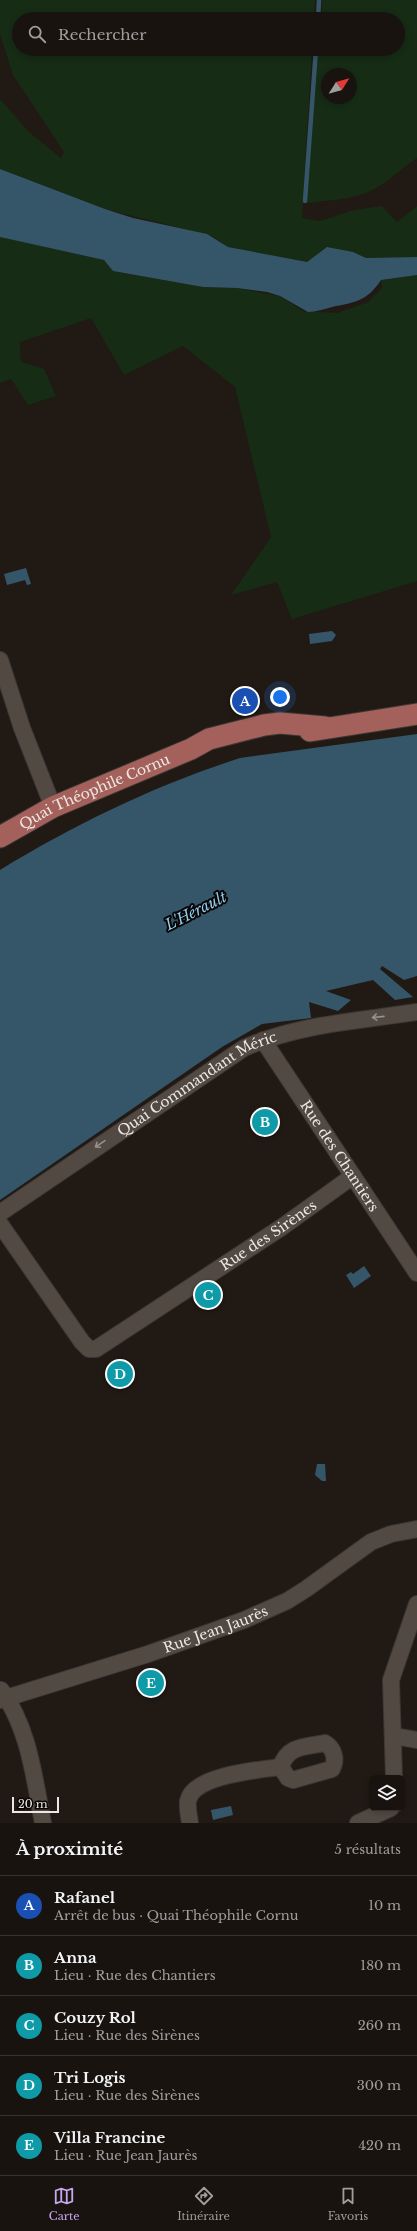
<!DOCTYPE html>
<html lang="fr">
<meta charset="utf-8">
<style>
body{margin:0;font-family:"Libre Baskerville",serif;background:#221c18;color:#f1f3f6}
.controls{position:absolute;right:12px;bottom:12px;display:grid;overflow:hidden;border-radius:6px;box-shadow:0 2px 6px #0003}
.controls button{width:36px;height:36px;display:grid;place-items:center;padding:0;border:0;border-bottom:1px solid #37322f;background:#19130f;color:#f1f3f6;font:20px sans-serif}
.compass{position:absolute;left:321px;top:68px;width:36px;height:36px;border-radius:50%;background:#19130f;box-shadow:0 2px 6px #0003;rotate:53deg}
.scale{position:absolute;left:12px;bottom:10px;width:47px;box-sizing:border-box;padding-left:4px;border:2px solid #ede7e4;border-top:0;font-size:11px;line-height:14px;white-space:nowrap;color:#ede7e4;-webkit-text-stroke:3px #080504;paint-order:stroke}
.you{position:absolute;left:280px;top:697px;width:14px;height:14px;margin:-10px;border:3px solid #fff;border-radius:50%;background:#1a73e8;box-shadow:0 0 0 6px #1a73e833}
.badge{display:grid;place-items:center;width:26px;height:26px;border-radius:50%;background:#c7a6ef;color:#fff;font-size:13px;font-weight:700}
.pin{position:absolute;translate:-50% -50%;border:2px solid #fff;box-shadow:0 1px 4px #0006}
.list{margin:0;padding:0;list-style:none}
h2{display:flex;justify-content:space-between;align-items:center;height:52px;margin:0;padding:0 16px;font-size:17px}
h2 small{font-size:13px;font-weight:400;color:#9f9e9e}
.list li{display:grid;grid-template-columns:26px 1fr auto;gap:12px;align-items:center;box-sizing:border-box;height:60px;padding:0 16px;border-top:1px solid #37322f}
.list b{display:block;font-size:15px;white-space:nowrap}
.list p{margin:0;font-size:13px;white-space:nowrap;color:#9f9e9e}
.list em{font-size:13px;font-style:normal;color:#9f9e9e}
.icon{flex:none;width:22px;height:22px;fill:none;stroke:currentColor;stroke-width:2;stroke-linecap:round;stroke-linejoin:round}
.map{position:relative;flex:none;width:417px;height:1823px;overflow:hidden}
.search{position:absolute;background:#19130f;box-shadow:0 2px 6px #0003;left:12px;right:12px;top:12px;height:44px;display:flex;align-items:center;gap:10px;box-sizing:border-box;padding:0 14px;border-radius:22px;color:#9f9e9e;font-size:15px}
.sheet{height:352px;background:#19130f}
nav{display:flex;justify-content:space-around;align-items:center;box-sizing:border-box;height:56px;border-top:1px solid #37322f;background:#19130f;font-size:11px;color:#9f9e9e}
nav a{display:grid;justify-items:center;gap:2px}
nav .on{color:#c7a6ef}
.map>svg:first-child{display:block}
.green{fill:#162c15;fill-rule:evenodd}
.water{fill:#355669}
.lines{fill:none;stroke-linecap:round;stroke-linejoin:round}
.stream{stroke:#355669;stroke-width:4.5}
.minor-casing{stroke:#3c3734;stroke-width:18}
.major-casing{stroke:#3c3734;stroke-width:23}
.minor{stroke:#524943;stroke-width:16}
.major{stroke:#a4605a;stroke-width:21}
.oneway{stroke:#98908b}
.labels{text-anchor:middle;stroke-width:4;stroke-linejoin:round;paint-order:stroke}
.street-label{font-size:14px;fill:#ede7e4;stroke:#080504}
.water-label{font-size:15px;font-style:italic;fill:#90ccf0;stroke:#080504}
</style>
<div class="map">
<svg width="417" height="1823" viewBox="0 0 417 1823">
<rect width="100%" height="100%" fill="#211914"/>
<g class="green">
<path d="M 0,0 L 315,0 L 314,19 L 19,19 L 19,49 L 312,49 L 302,218 L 320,221 L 354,210 L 382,206 L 397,222 L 417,206 L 417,257 L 366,258 L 353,252 L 327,247 L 307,262 L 228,247 L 212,236 L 105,209 L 0,169 L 0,99 L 29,132 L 61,158 L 64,152 L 13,75 L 0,34 Z"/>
<path d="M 322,0 L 417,0 L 417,158 C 402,167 389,182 374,189 C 354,200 329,200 307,203 L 318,49 L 398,49 L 398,19 L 321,19 ZM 327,74 L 351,74 L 351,98 L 327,98 Z"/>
<path d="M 0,237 L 104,260 L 113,271 L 203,287 L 237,288 L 280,296 L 303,311 L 337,313 L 368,302 L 382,288 L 381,280 L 417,275 L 417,581 L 292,619 L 277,582 L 231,595 L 271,537 L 235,387 L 183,346 L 124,375 L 91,318 L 20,342 L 21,362 L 44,369 L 56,396 L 28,405 L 11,379 L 0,383 Z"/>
</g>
<g class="water">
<path d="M 0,169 L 105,209 L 133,218 L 207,234 L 228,247 L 307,262 L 327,247 L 353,252 L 366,258 L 417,257 L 417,275 L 381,280 C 367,301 356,302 332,307 C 324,309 316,312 308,312 L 280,296 L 267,292 L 237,288 L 203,287 L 113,271 L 104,260 L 0,237 Z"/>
<path d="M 26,568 L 31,584 L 27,585 L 25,580 L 7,585 L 4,574 Z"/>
<path d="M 332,631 L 336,635 L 332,641 L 310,644 L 309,634 Z"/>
<path d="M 417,734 L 417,976 L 404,980 L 382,966 L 380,969 L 413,997 L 395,1000 L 373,980 L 326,991 L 351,1000 L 338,1011 L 309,1002 L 311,1018 L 262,1024 L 222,1047 L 0,1200 L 0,870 C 75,824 156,785 240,758 Z"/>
<path d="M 364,1266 L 371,1276 L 354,1288 L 346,1275 L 351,1272 L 353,1274 Z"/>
<path d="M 317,1464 L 325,1464 L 326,1481 L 322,1481 L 315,1475 Z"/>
<path d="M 231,1806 L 233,1815 L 213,1820 L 211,1810 Z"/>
</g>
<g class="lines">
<g class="stream">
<path d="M 318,19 L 319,0"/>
<path d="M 305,201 L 316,49"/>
</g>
<g class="minor-casing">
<g id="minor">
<path d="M 0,660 L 22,728 L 53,807"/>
<path id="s1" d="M 263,1040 L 417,1273"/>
<path id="s2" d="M 0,1213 L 244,1048 C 299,1024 358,1021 417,1012"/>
<path id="s3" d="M 0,1224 L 82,1342 L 89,1349 L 96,1349 L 282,1227 L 353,1176"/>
<path d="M 1,1690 C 29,1728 34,1777 43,1823"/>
<path id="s4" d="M 0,1700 L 148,1654 L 244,1620 L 287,1601 L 306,1589 L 371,1542 L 391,1534 L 417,1529"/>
<path d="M 394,1736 L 417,1740"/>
<path d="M 325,1743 C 334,1748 337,1760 332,1769 L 293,1780 L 288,1778 L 281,1767 C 287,1745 306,1747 325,1743 Z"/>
<path d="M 394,1778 L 391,1680 L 417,1604"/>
<path d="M 190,1823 C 189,1816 187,1809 188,1801 C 193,1775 258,1770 281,1767"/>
<path d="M 358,1823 L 391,1808"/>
</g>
</g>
<g class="major-casing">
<g id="major">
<path d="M 310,731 L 417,714"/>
<path id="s5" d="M 0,837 L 53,807 L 191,749 L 209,739 L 264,725 L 280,723 L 325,727"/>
</g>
</g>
<use href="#minor" class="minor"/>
<use href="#major" class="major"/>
</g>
<defs><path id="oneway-shaft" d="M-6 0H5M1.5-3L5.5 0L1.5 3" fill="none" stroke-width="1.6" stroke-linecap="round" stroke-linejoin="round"/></defs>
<g class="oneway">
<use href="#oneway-shaft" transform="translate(378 1017) rotate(174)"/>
<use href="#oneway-shaft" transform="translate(100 1144) rotate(146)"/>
</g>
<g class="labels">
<g class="street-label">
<text dy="5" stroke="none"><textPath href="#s5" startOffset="105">Quai Théophile Cornu</textPath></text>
<text dy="5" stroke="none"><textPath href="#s2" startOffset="236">Quai Commandant Méric</textPath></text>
<text dy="5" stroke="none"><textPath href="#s1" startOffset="139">Rue des Chantiers</textPath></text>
<text dy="5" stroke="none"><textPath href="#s3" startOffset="367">Rue des Sirènes</textPath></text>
<text dy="5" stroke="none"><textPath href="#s4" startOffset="227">Rue Jean Jaurès</textPath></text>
</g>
<g class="water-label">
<text transform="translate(196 911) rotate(-27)" y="5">L'Hérault</text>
</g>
</g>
</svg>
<div class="controls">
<button><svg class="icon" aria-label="layers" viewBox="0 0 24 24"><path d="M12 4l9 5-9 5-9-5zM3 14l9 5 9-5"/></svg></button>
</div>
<svg class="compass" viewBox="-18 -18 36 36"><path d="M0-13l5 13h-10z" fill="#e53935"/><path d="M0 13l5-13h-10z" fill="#9f9e9e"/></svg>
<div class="scale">20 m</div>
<div class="you"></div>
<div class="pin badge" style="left:245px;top:701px;background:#1a4fb4">A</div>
<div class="pin badge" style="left:265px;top:1122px;background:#0f9aa8">B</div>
<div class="pin badge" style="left:208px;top:1295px;background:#0f9aa8">C</div>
<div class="pin badge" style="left:120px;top:1374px;background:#0f9aa8">D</div>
<div class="pin badge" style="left:151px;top:1683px;background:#0f9aa8">E</div>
<div class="search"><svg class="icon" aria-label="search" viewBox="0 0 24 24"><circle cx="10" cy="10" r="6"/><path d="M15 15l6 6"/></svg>Rechercher</div>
</div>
<section class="sheet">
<h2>À proximité<small>5 résultats</small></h2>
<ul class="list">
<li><span class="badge" style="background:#1a4fb4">A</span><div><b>Rafanel</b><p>Arrêt de bus · Quai Théophile Cornu</p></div><em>10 m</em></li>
<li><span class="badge" style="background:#0f9aa8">B</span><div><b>Anna</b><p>Lieu · Rue des Chantiers</p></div><em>180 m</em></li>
<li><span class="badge" style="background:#0f9aa8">C</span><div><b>Couzy Rol</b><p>Lieu · Rue des Sirènes</p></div><em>260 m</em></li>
<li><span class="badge" style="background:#0f9aa8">D</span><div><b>Tri Logis</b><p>Lieu · Rue des Sirènes</p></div><em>300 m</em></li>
<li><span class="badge" style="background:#0f9aa8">E</span><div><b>Villa Francine</b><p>Lieu · Rue Jean Jaurès</p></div><em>420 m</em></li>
</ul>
</section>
<nav>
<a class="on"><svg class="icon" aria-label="map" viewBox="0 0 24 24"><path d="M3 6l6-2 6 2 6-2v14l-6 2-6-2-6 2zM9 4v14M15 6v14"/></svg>Carte</a>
<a><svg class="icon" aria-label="directions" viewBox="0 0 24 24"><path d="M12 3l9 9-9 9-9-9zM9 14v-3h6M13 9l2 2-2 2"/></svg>Itinéraire</a>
<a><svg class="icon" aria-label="saved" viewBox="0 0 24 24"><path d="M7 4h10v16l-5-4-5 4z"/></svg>Favoris</a>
</nav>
